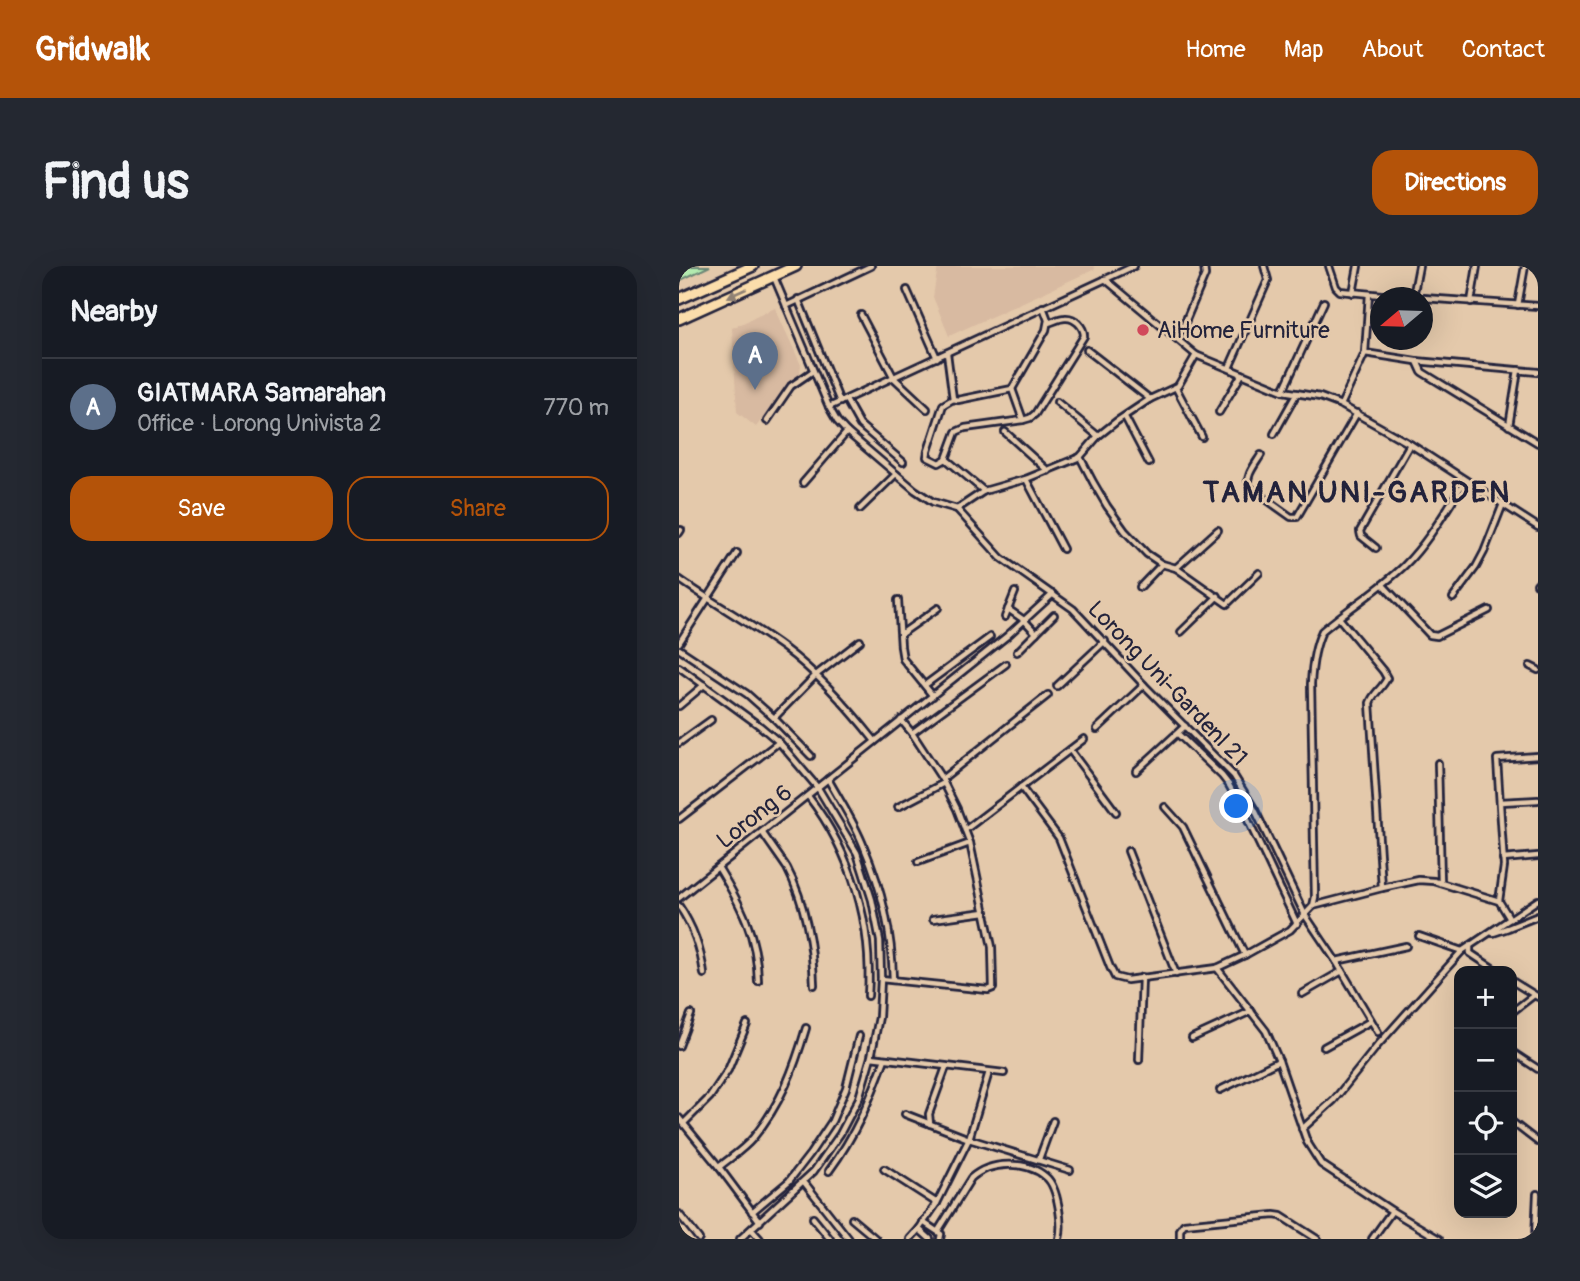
<!DOCTYPE html>
<meta charset="utf-8">
<style>
body{margin:0;font-family:Pangolin,sans-serif;background:#242831;color:#f1f3f6}
.controls{position:absolute;right:21px;bottom:21px;display:grid;overflow:hidden;border-radius:14px;box-shadow:0 7px 28px #0002}
.controls button{width:63px;height:63px;display:grid;place-items:center;padding:0;border:0;border-bottom:2px solid #363941;background:#171b24;color:#f1f3f6;font:35px sans-serif}
.compass{position:absolute;left:691px;top:21px;width:63px;height:63px;border-radius:50%;background:#171b24;box-shadow:0 7px 28px #0002;rotate:251deg}
.you{position:absolute;left:558px;top:541px;width:24px;height:24px;margin:-18px;border:5px solid #fff;border-radius:50%;background:#1a73e8;box-shadow:0 0 0 10px #1a73e833}
.badge{display:grid;place-items:center;width:46px;height:46px;border-radius:50%;background:#b45309;color:#fff;font-size:23px;font-weight:700}
.pin{position:absolute;translate:-50% -58px;filter:drop-shadow(0 2px 4px #0008)}
.pin::after{content:'';position:absolute;top:37px;width:24px;height:21px;background:inherit;clip-path:polygon(0 0,100% 0,50% 100%)}
.list{margin:0;padding:0;list-style:none}
h2{display:flex;justify-content:space-between;align-items:center;height:91px;margin:0;padding:0 28px;font-size:30px}
h2 small{font-size:23px;font-weight:400;color:#9ea1a6}
.list li{display:grid;grid-template-columns:46px 1fr auto;gap:21px;align-items:center;box-sizing:border-box;height:98px;padding:0 28px;border-top:2px solid #363941}
.list b{display:block;font-size:26px;white-space:nowrap}
.list p{margin:0;font-size:23px;white-space:nowrap;color:#9ea1a6}
.list em{font-size:23px;font-style:normal;color:#9ea1a6}
.actions{display:flex;gap:14px;padding:21px 28px}
.actions a{flex:1;padding:16px 0;border:2px solid #b45309;border-radius:21px;text-align:center;font-size:24px;color:#b45309}
.actions .main{background:#b45309;color:#fff}
.icon{flex:none;width:38px;height:38px;fill:none;stroke:currentColor;stroke-width:2;stroke-linecap:round;stroke-linejoin:round}
.map{position:relative;flex:none;width:859px;height:973px;overflow:hidden;border-radius:21px}
header{display:flex;align-items:center;gap:42px;box-sizing:border-box;height:98px;padding:0 35px;background:#b45309;color:#fff}
header strong{font-size:33px}
nav{display:flex;gap:38px;margin-inline-start:auto;font-size:24px}
.intro{display:flex;align-items:center;justify-content:space-between;box-sizing:border-box;height:168px;padding:0 42px}
h1{margin:0;font-size:49px}
.button{padding:18px 32px;border-radius:21px;background:#b45309;color:#fff;font-size:24px;font-weight:700}
main{display:flex;gap:42px;padding:0 42px}
aside{flex:1;background:#171b24;border-radius:21px;box-shadow:0 7px 28px #0002}
.map>svg:first-child{display:block}
.built{fill:#d8baa1}
.green{fill:#b3ebaf;stroke:#6a8675;stroke-width:2}
.lines{fill:none;stroke-linecap:round;stroke-linejoin:round}
.street-casing{stroke:#22223b;stroke-width:10}
.highway-casing{stroke:#22223b;stroke-width:14}
.street{stroke:#e4c9ab;stroke-width:4.5}
.highway{stroke:#fbddab;stroke-width:9}
.oneway{fill:#8e8073}
.poi-dot{fill:#d1495b;stroke:#e4c9ab;stroke-width:2.5}
.labels{text-anchor:middle;stroke-width:5;stroke-linejoin:round;paint-order:stroke}
.poi-label{font-size:23px;fill:#22223b;stroke:#e4c9ab;text-anchor:start}
.street-label{font-size:23px;fill:#22223b;stroke:#e4c9ab}
.district-label{font-size:30px;font-weight:bold;letter-spacing:2px;fill:#22223b;stroke:#e4c9ab}
</style>
<header>
<strong>Gridwalk</strong>
<nav><a>Home</a><a>Map</a><a>About</a><a>Contact</a></nav>
</header>
<div class="intro"><h1>Find us</h1><a class="button">Directions</a></div>
<main>
<aside>
<h2>Nearby<small></small></h2>
<ul class="list">
<li><span class="badge" style="background:#5c6f8a">A</span><div><b>GIATMARA Samarahan</b><p>Office · Lorong Univista 2</p></div><em>770 m</em></li>
</ul>
<div class="actions"><a class="main">Save</a><a>Share</a></div>
</aside>
<div class="map">
<svg width="859" height="973" viewBox="0 0 859 973">
<rect width="100%" height="100%" fill="#e4c9ab"/>
<filter id="ink" filterUnits="userSpaceOnUse"><feTurbulence type="fractalNoise" baseFrequency=".0143" numOctaves="2"/><feDisplacementMap in="SourceGraphic" scale="14" xChannelSelector="R" yChannelSelector="G"/><feConvolveMatrix kernelMatrix="1 2 1 2 8 2 1 2 1" color-interpolation-filters="sRGB"/></filter>
<g filter="url(#ink)">
<g class="built">
<path d="M 259,0 L 415,0 L 416,3 L 270,70 L 254,31 Z"/>
<path d="M 96,42 L 122,99 L 120,114 L 110,117 L 77,161 L 58,146 L 53,62 Z"/>
</g>
<path class="green" d="M 0,0 L 31,0 L 0,15 Z"/>
<g class="lines">
<g class="street-casing">
<g id="street">
<path d="M 650,0 L 657,21 L 661,25 L 735,32"/>
<path d="M 95,11 L 150,141 L 158,155 L 168,166 L 236,224 L 254,236 L 278,243 L 322,292 L 394,343 L 465,419 L 555,510 L 576,544 L 626,649 L 657,695 L 699,766"/>
<path d="M 426,13 L 517,89 L 604,125 L 641,131 L 662,139 L 731,178 L 859,261"/>
<path d="M 228,24 L 258,92"/>
<path d="M 674,27 L 679,0"/>
<path d="M 734,31 L 740,0"/>
<path d="M 744,32 L 859,40"/>
<path d="M 119,33 L 161,136"/>
<path d="M 792,36 L 798,0"/>
<path d="M 839,39 L 846,0"/>
<path d="M 107,40 L 192,0"/>
<path d="M 182,49 L 215,112 L 248,143"/>
<path d="M 497,71 L 504,61 L 526,9 L 525,0"/>
<path d="M 408,84 L 471,133"/>
<path d="M 268,87 L 274,133 L 279,134 L 333,123 L 367,64 L 369,54 L 364,41"/>
<path d="M 686,87 L 737,95 L 859,106"/>
<path d="M 738,95 L 743,106 L 859,177"/>
<path d="M 550,102 L 589,14 L 585,0"/>
<path d="M 497,122 L 523,171"/>
<path d="M 333,123 L 344,154"/>
<path d="M 604,125 L 645,36"/>
<path d="M 274,133 L 264,139 L 249,185 L 248,191 L 260,197 L 267,193 L 277,166 L 286,162 L 344,154 L 351,152 L 356,148 L 405,70 C 405,61 396,51 386,52 C 380,52 374,56 369,57"/>
<path d="M 167,134 L 181,159 L 224,196"/>
<path d="M 378,136 L 419,170"/>
<path d="M 662,139 L 686,87 L 690,28"/>
<path d="M 150,141 L 455,0"/>
<path d="M 540,146 L 563,108"/>
<path d="M 446,151 L 470,197"/>
<path d="M 88,155 L 112,120 L 134,105"/>
<path d="M 830,160 L 839,104"/>
<path d="M 326,166 L 369,205"/>
<path d="M 595,168 L 618,127"/>
<path d="M 582,189 C 576,199 566,210 570,221 L 612,251 L 618,251 L 678,147"/>
<path d="M 401,191 L 414,216 L 428,240 L 446,265 L 468,288 L 483,298 L 497,302 L 548,338 L 580,307"/>
<path d="M 267,193 L 305,225"/>
<path d="M 347,213 L 384,283"/>
<path d="M 124,217 L 168,166"/>
<path d="M 181,243 L 217,208"/>
<path d="M 278,243 L 305,225 L 347,213 L 401,191 L 419,170 L 438,155 L 471,133 L 499,120 L 517,89"/>
<path d="M 0,267 L 2,264"/>
<path d="M 697,282 L 682,270 L 681,265 L 731,178"/>
<path d="M 497,302 L 539,264"/>
<path d="M 0,313 C 34,337 71,357 105,382 C 140,408 169,441 196,475"/>
<path d="M 858,318 L 859,317"/>
<path d="M 704,319 L 751,369 L 758,370 L 810,344"/>
<path d="M 461,321 L 483,298"/>
<path d="M 774,332 L 797,301 L 805,286 L 824,238"/>
<path d="M 219,334 L 222,381 L 224,393 L 254,430"/>
<path d="M 329,343 L 345,354 L 357,367"/>
<path d="M 326,351 L 336,326"/>
<path d="M 660,352 L 704,405 L 708,412 C 704,422 694,427 691,437 L 703,622"/>
<path d="M 502,366 L 539,330"/>
<path d="M 222,368 L 259,342"/>
<path d="M 0,377 L 58,287"/>
<path d="M 0,383 L 68,428 L 95,452 L 132,490"/>
<path d="M 338,386 L 375,349"/>
<path d="M 851,400 L 859,404"/>
<path d="M 0,401 L 81,460 L 100,476 L 139,522 L 178,587 L 193,634 L 201,675 L 202,713 L 200,751 L 192,791 L 180,832 L 161,868 L 135,905 L 61,973"/>
<path d="M 246,419 L 311,371"/>
<path d="M 378,420 L 426,375"/>
<path d="M 0,440 L 25,419"/>
<path d="M 95,452 L 137,409 L 181,375"/>
<path d="M 418,463 L 465,419"/>
<path d="M 233,467 L 327,398"/>
<path d="M 499,468 L 543,510 L 550,519 L 566,548 L 618,658"/>
<path d="M 0,477 L 32,454"/>
<path d="M 391,484 L 437,546"/>
<path d="M 759,497 L 762,617"/>
<path d="M 457,505 L 506,460"/>
<path d="M 149,513 C 161,535 176,557 185,581 C 203,623 213,668 214,714"/>
<path d="M 263,513 L 369,429"/>
<path d="M 342,521 L 380,572 L 431,701 L 436,711 L 448,714 L 538,702 L 566,689 L 611,664 L 634,640 L 703,622 L 740,614 L 755,615 L 820,635"/>
<path d="M 129,530 C 173,587 194,658 189,730"/>
<path d="M 821,536 L 859,534"/>
<path d="M 219,541 L 265,517"/>
<path d="M 486,541 L 504,561 L 566,689"/>
<path d="M 0,553 L 100,476"/>
<path d="M 286,564 L 405,473"/>
<path d="M 83,566 C 91,578 100,590 108,602 C 126,636 134,681 135,719"/>
<path d="M 449,585 L 497,708"/>
<path d="M 824,593 L 859,590"/>
<path d="M 239,596 L 291,577"/>
<path d="M 39,601 C 62,639 78,669 79,715"/>
<path d="M 0,632 L 328,370 L 374,328"/>
<path d="M 0,640 C 15,662 22,683 25,708"/>
<path d="M 634,640 L 636,631 L 632,418 C 633,399 635,382 643,365 C 670,342 700,324 725,300 C 750,275 767,244 786,215"/>
<path d="M 254,653 L 306,646"/>
<path d="M 831,653 L 820,635 L 825,600 L 818,493 L 859,490"/>
<path d="M 814,667 L 829,662 L 859,650"/>
<path d="M 740,670 L 783,685"/>
<path d="M 791,680 L 791,687 L 818,705"/>
<path d="M 657,695 L 727,680"/>
<path d="M 538,702 L 587,765 L 600,795 L 628,876 L 642,898 L 713,945 L 760,973"/>
<path d="M 202,713 L 309,724 L 314,722 L 313,681 L 291,577 L 278,543 L 263,513 L 233,467 L 222,454"/>
<path d="M 833,715 L 859,731"/>
<path d="M 623,728 L 663,705"/>
<path d="M 833,746 L 855,729"/>
<path d="M 513,772 L 572,745"/>
<path d="M 0,780 L 12,748"/>
<path d="M 645,781 L 692,755"/>
<path d="M 833,786 L 859,803"/>
<path d="M 192,791 L 325,807"/>
<path d="M 460,794 L 463,711"/>
<path d="M 541,824 L 600,795"/>
<path d="M 226,848 L 290,873 L 391,904"/>
<path d="M 0,852 L 40,901 L 81,956"/>
<path d="M 833,856 L 859,876"/>
<path d="M 5,857 L 31,831 L 49,804 L 68,758"/>
<path d="M 251,858 L 250,848 L 267,801"/>
<path d="M 623,863 L 655,834 L 699,779 L 783,685 L 859,634"/>
<path d="M 360,893 L 374,855"/>
<path d="M 40,901 C 51,892 65,883 74,872 C 102,838 115,803 127,762"/>
<path d="M 205,903 L 258,937"/>
<path d="M 150,905 C 177,868 190,836 206,793"/>
<path d="M 125,916 L 170,973"/>
<path d="M 73,946 L 110,915 L 131,888 L 153,855 L 167,822 L 180,770"/>
<path d="M 0,948 L 20,973"/>
<path d="M 134,952 L 151,973"/>
<path d="M 173,953 L 197,973"/>
<path d="M 244,956 L 262,968 L 261,973"/>
<path d="M 240,963 L 251,973"/>
<path d="M 73,964 L 81,973"/>
<path d="M 259,965 L 292,912 C 311,895 348,894 367,911 C 379,921 384,959 380,973"/>
<path d="M 231,973 L 240,963 L 258,937 L 290,873 L 310,806"/>
<path d="M 501,973 L 501,964 L 505,958 L 595,949 L 602,950 L 638,973"/>
<path d="M 693,973 L 713,945"/>
<path d="M 856,973 L 858,928"/>
</g>
</g>
<g class="highway-casing">
<g id="highway">
<path d="M 0,33 L 74,0"/>
<path d="M 0,53 L 117,0"/>
</g>
</g>
<use href="#street" class="street"/>
<use href="#highway" class="highway"/>
</g>
<defs><path id="oneway-solid" d="M-6-.8H1V-3.2L6.5 0L1 3.2V.8H-6Z" transform="scale(1.75)"/></defs>
<use class="oneway" href="#oneway-solid" transform="translate(58 27) rotate(156)"/>
</g>
<circle class="poi-dot" cx="464" cy="64" r="7"/>
<g class="labels">
<g class="poi-label">
<text x="478" y="72">AiHome Furniture</text>
</g>
<g class="street-label">
<text transform="translate(489 417) rotate(46)" y="8">Lorong Uni-Gardenl 21</text>
<text transform="translate(75 550) rotate(-38)" y="8">Lorong 6</text>
</g>
<g class="district-label">
<text x="678" y="236">TAMAN UNI-GARDEN</text>
</g>
</g>
</svg>
<div class="controls">
<button>+</button>
<button>−</button>
<button><svg class="icon" aria-label="locate" viewBox="0 0 24 24"><circle cx="12" cy="12" r="6"/><path d="M12 2v4M12 18v4M2 12h4M18 12h4"/></svg></button>
<button><svg class="icon" aria-label="layers" viewBox="0 0 24 24"><path d="M12 4l9 5-9 5-9-5zM3 14l9 5 9-5"/></svg></button>
</div>
<svg class="compass" viewBox="-18 -18 36 36"><path d="M0-13l5 13h-10z" fill="#e53935"/><path d="M0 13l5-13h-10z" fill="#9ea1a6"/></svg>
<div class="you"></div>
<div class="pin badge" style="left:76px;top:124px;background:#5c6f8a">A</div>
</div>
</main>
